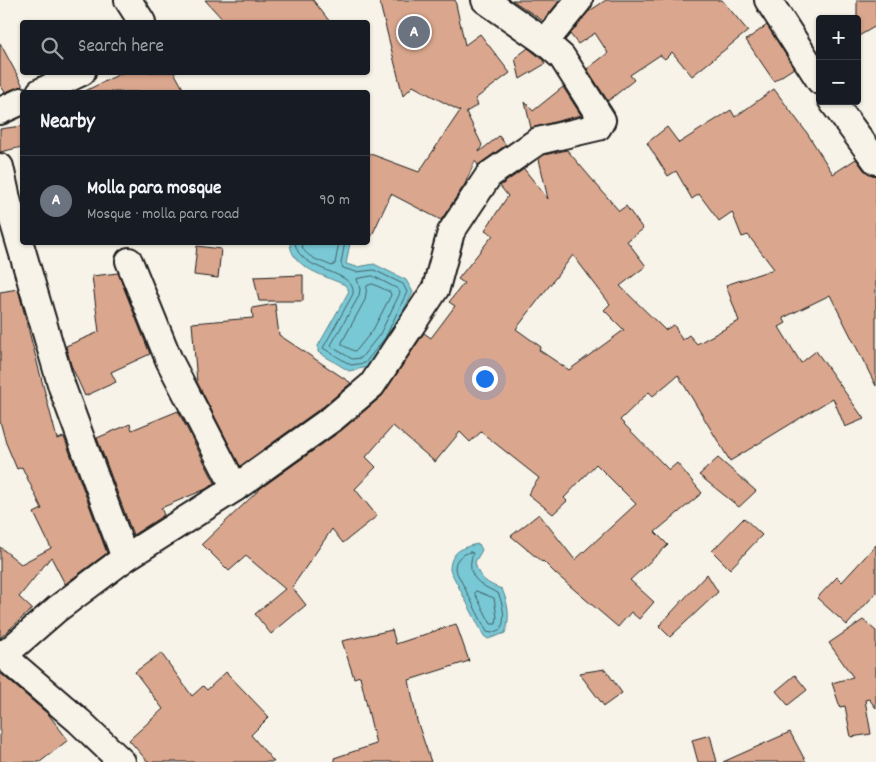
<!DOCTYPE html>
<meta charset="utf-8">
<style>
body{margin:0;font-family:Dekko,sans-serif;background:#242831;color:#f1f3f6}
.controls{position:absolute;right:15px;top:15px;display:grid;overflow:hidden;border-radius:5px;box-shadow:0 1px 4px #0004}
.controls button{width:45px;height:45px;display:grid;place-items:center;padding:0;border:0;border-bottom:1px solid #363941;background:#171b24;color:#f1f3f6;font:25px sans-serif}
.you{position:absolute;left:484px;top:378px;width:18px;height:18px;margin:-12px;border:4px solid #fff;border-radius:50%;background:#1a73e8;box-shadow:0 0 0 8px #1a73e833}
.badge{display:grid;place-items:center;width:32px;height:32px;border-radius:50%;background:#b45309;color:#fff;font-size:16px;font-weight:700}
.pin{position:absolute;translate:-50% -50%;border:2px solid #fff;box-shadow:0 1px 5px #0006}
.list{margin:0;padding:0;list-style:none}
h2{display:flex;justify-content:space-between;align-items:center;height:65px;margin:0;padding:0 20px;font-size:21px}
h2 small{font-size:16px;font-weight:400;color:#9ea1a6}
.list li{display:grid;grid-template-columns:32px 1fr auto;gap:15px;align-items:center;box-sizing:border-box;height:90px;padding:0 20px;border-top:1px solid #363941}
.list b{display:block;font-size:19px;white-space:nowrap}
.list p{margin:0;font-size:16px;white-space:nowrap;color:#9ea1a6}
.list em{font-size:16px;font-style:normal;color:#9ea1a6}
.icon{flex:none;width:28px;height:28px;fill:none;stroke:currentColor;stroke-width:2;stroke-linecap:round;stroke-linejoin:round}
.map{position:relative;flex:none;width:876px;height:762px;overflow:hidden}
.search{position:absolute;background:#171b24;box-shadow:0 1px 4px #0004;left:20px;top:20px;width:350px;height:55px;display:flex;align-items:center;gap:12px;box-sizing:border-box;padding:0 18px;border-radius:5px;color:#9ea1a6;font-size:19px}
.panel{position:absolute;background:#171b24;box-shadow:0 1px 4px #0004;left:20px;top:90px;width:350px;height:155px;border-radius:5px}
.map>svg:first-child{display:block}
.water{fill:#79c8d5;stroke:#54838b}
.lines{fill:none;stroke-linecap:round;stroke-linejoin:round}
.shore{stroke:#416166;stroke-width:1}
.building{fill:#daa78e;stroke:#1c1c1c;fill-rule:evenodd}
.minor-casing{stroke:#1c1c1c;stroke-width:30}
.minor{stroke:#f7f3e8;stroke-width:26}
</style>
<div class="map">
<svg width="876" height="762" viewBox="0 0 876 762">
<rect width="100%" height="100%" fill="#f7f3e8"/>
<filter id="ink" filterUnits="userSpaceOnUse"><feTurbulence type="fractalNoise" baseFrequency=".02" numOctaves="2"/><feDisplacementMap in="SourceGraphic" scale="10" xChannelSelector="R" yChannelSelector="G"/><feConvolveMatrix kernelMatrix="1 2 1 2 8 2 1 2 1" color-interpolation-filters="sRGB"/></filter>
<g filter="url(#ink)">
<g class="water">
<path d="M 290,243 L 350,243 L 346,264 L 357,267 L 374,264 L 406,280 L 413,292 L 389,340 L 368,367 L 349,371 L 318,352 L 318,346 L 349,291 L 345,285 C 326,276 291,268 290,243 Z"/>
<path d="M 479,544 L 482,550 L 475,562 C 478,578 487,584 502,589 C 508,603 511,618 505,633 L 488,639 L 484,636 L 450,570 C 450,552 463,546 479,544 Z"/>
</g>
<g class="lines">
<g class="shore">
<path d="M 295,242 C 297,273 357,269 353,294 L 323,348 L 351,365 L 365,363 L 385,338 L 407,292 L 403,284 L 374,270 L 356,272 L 343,268 L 341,263 L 345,242"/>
<path d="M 301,242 C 302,257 321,261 332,266 L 335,264 L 339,242"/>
<path d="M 373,276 L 398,289 L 400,293 L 380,334 L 361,358 L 352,359 L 332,347 L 331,345 L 359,296 L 360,289 L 357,279 Z"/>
<path d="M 373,284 L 390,292 L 391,295 L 373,330 L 357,350 L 354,351 L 342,345 L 342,342 L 365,300 L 367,286 Z"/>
<path d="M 470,552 L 473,553 C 465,576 479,585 498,593 C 503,604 506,618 501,629 L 492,633 L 487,632 L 455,569 C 455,559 461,555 470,552 Z"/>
<path d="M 476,591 L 494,598 L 497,617 L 496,624 L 491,624 L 475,594 Z"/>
</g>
</g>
<g class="building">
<path d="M 205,0 L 313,0 L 330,22 L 225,22 Z"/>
<path d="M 379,0 L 455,0 L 465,45 L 480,34 L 510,73 L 475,99 L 478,105 L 466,112 L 482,145 L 479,152 L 499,136 L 506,145 L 478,165 L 475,161 L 465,184 L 441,220 L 391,194 L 368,244 L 368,153 L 419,172 L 460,111 L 413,86 L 403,96 Z"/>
<path d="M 512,0 L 560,0 L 543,21 Z"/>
<path d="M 606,0 L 722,0 L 748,31 L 692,76 L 672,52 L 665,59 L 660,55 L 630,75 L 634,80 L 608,101 L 587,69 L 608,53 L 595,33 L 578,44 L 570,34 L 588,12 Z"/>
<path d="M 857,0 L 876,0 L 876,26 L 857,37 Z"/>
<path d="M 767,25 L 794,68 L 774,81 L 746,40 Z"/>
<path d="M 0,43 L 22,84 L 22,86 L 5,92 L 0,85 Z"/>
<path d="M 528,48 L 543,60 L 545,64 L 520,79 L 515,58 Z"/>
<path d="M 124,72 L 174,72 L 185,92 L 83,92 Z"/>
<path d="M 563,87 L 581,115 L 531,128 L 525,102 L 533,111 Z"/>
<path d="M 774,89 L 807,133 L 833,174 L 856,159 L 864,170 L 870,174 L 876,176 L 876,386 L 830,295 L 783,318 L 786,323 L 779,327 L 801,363 L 816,351 L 864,419 L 845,427 L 833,398 L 730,461 L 678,375 L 653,396 L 649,392 L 620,420 L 669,470 L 677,463 L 702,493 L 655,532 L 668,545 L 630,580 L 654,602 L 639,619 L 631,612 L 618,627 L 556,574 L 543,561 L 542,562 L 511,536 L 539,514 L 575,560 L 636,504 L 596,464 L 564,498 L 567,501 L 553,514 L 528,494 L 539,478 L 481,432 L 470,442 L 460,432 L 435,462 L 393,426 L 366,457 L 376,467 L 355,489 L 377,516 L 343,543 L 332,529 L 292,587 L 306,605 L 271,634 L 255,614 L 285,589 L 246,556 L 229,571 L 202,544 L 261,488 L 342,430 L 382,396 L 424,333 L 431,338 L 455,306 L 449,302 L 464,283 L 458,279 L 493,235 L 485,230 L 508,196 L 500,186 L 524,169 L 548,199 L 539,159 L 544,155 L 567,150 L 619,211 L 626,206 L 643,229 L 627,241 L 646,266 L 620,286 L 665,330 L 674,325 L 682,340 L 689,335 L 697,344 L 739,321 L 726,285 L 774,269 L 748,235 L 742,237 L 732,212 L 719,221 L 699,194 L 692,199 L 676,171 L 668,176 L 647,143 L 667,127 L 679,143 L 731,110 L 735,117 ZM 573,255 L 610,304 L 604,310 L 624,330 L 569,370 L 539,350 L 541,347 L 516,329 Z"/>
<path d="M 22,126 L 22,147 L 0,152 L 0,129 Z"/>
<path d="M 197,246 L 221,249 L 218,278 L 194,275 Z"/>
<path d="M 118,273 L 150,354 L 111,372 L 116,382 L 85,396 L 71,365 L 66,346 L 99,332 L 92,276 Z"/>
<path d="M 303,275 L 303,301 L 259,301 L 254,277 Z"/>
<path d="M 18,289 L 57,439 L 64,437 L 107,553 L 65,584 L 51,557 L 19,597 L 32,609 L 0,638 L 0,547 L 21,564 L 51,548 L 34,513 L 42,509 L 22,467 L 17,469 L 6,443 L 0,421 L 0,292 Z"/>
<path d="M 275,304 L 279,335 L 351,383 L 324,406 L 240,466 L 197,382 L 192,323 L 253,318 L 252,308 Z"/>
<path d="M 178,411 L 215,483 L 206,489 L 161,508 L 164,515 L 133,535 L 97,438 L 130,424 L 132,430 Z"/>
<path d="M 718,458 L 756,491 L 739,507 L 699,475 Z"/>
<path d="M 744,518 L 762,535 L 730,569 L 712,551 Z"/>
<path d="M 876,545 L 876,593 L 847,625 L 817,598 L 837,577 L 842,582 Z"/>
<path d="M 707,574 L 718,592 L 670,637 L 659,626 Z"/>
<path d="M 863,620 L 876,631 L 876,708 L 869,699 L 865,700 L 871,734 L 851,737 L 845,706 L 840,707 L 832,683 L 853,677 L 829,643 Z"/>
<path d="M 456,624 L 469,661 L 409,680 L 417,721 L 431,762 L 335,762 L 334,758 L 376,744 L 360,676 L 354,678 L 342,641 L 392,630 L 396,644 Z"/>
<path d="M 161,653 L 192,696 L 203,686 L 207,690 L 226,672 L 269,717 L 251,735 L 274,762 L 148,762 L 129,740 L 163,709 L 135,672 Z"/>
<path d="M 605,669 L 622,693 L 604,706 L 579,673 Z"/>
<path d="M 0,673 L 49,715 L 68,740 L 40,762 L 0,762 Z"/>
<path d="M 795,675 L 807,690 L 788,705 L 776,691 Z"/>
<path d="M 790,732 L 806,762 L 723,762 Z"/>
<path d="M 710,735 L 717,762 L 698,762 L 692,740 Z"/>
</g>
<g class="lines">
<g class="minor-casing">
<g id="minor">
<path d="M 128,0 L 142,22"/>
<path d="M 485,0 L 545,42 L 579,0"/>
<path d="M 768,0 L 820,81"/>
<path d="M 40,92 L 82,72"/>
<path d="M 832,101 L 876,161"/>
<path d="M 0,111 L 22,101"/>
<path d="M 0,167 L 8,203 L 62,387 L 125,558"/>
<path d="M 129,261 L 169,360 L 235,488"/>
<path d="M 0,653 L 79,721 L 122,762"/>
<path d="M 4,655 L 57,609 L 125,558 L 235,488 L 333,418 L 372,385 L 436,288 L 451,232 L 489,175 L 538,141 L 598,127 L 602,120 L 562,57 L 545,42"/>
</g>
</g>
<use href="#minor" class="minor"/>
</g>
</g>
</svg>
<div class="controls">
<button>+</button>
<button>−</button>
</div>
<div class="you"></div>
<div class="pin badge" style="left:414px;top:32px;background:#6b7280">A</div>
<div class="search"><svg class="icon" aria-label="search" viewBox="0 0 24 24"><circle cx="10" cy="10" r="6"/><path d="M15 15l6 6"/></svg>Search here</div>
<section class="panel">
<h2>Nearby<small></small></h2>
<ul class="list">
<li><span class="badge" style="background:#6b7280">A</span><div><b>Molla para mosque</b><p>Mosque · molla para road</p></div><em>90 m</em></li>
</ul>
</section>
</div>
